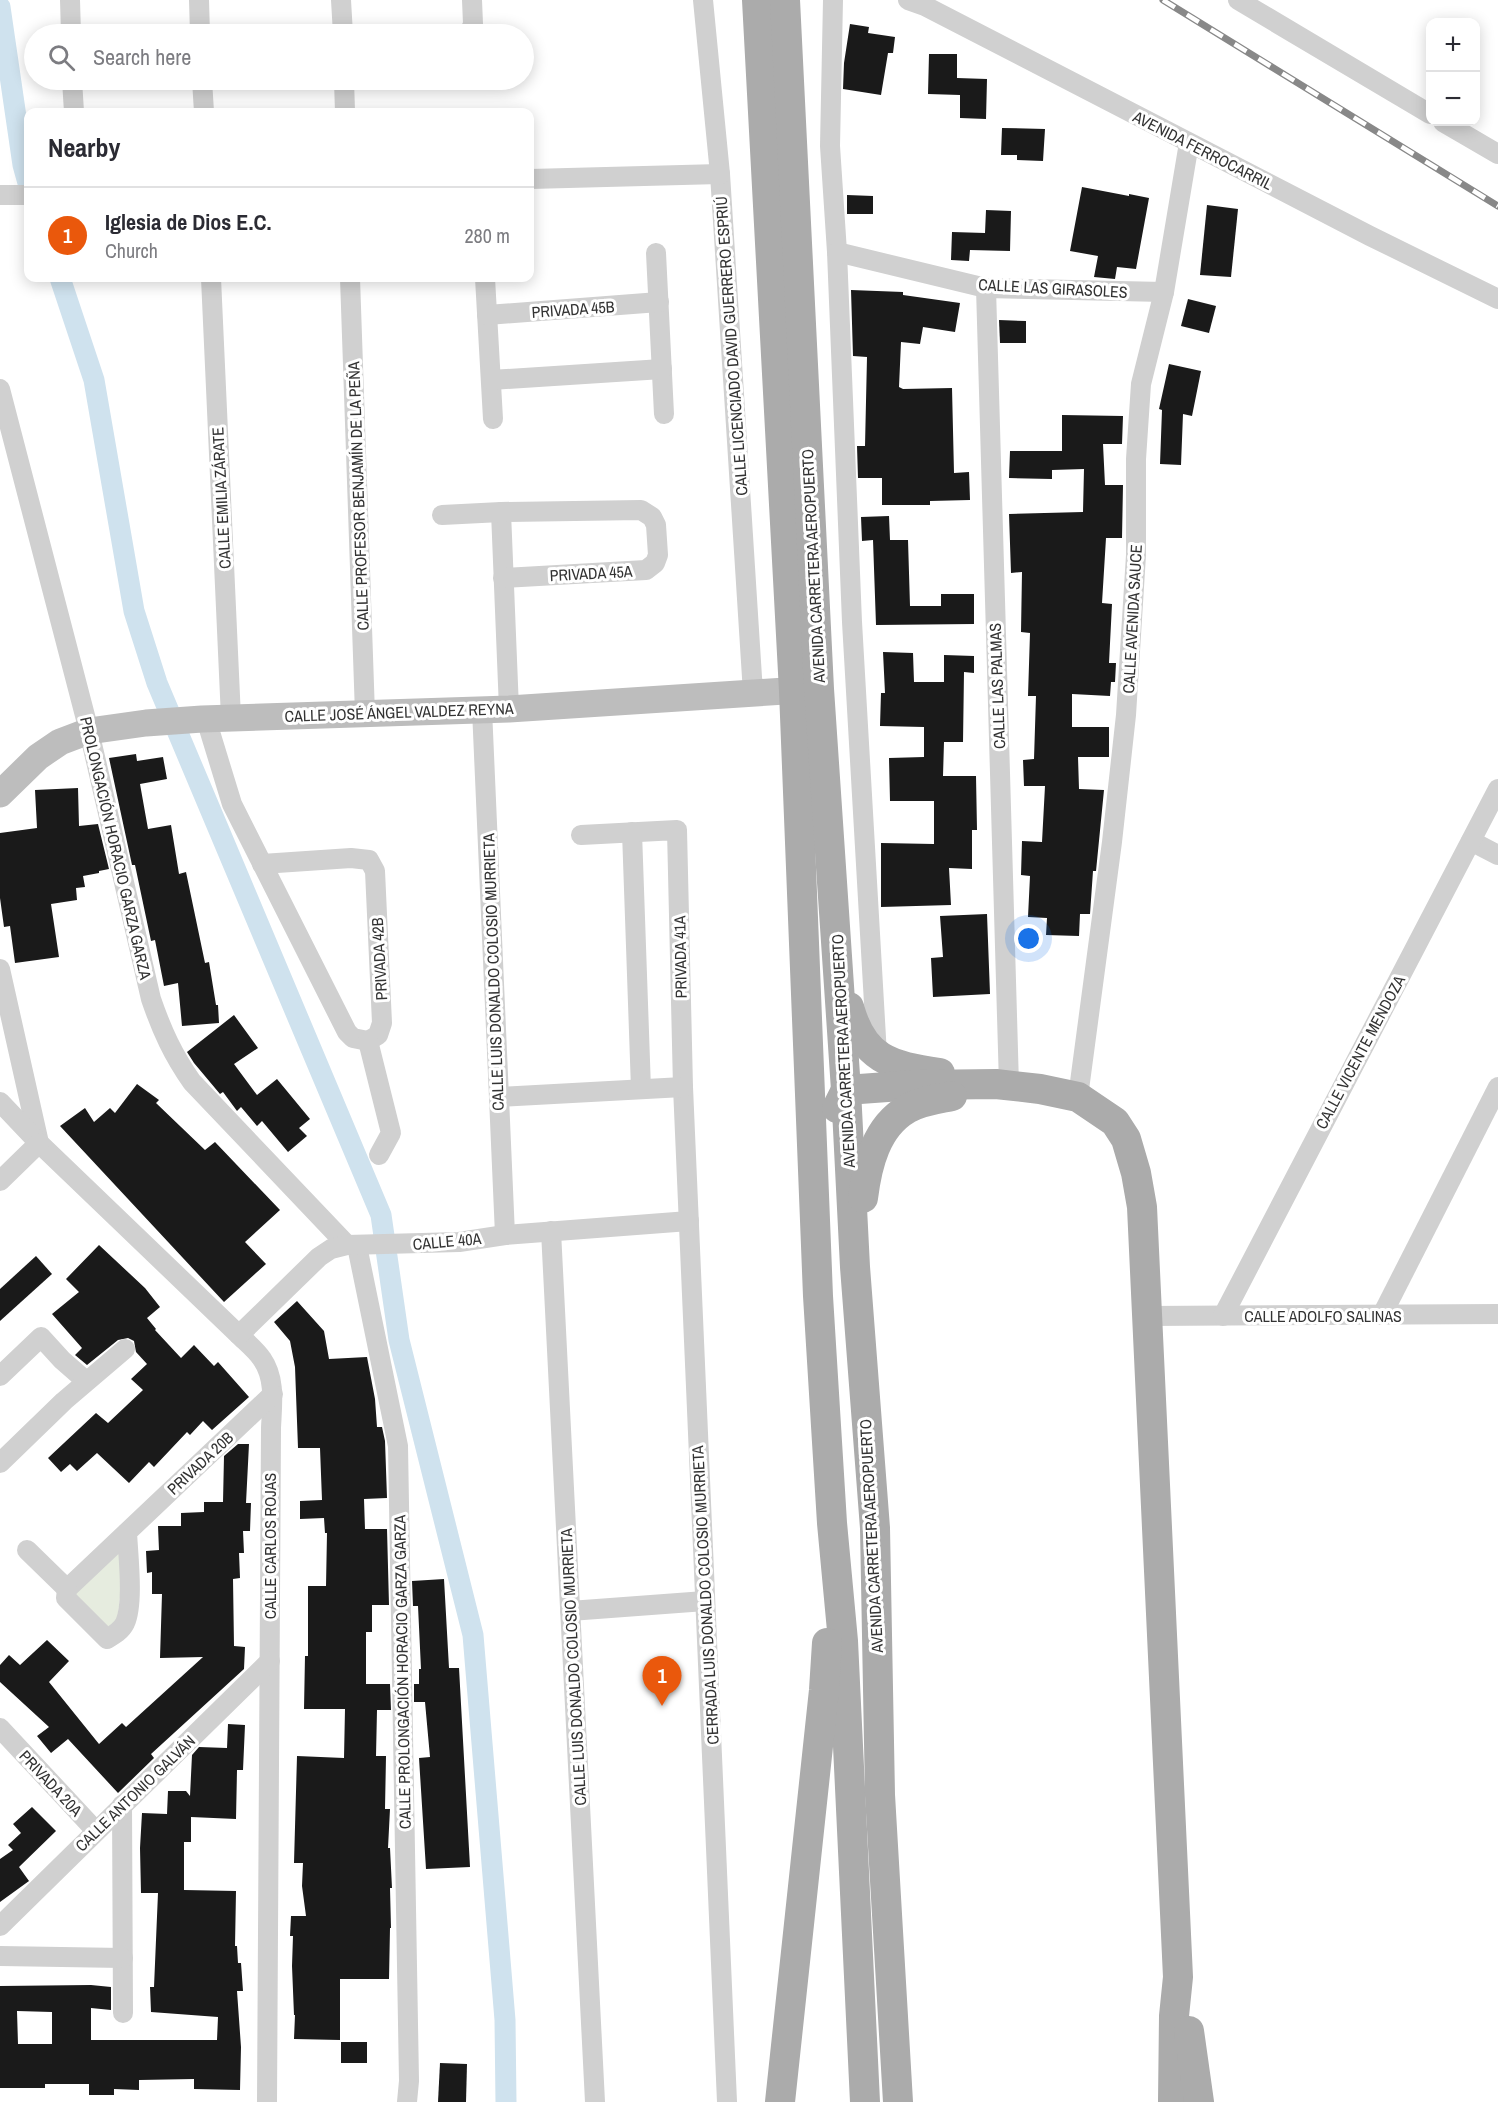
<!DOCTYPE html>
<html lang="en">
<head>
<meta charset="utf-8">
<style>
  :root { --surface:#fff; --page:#f7f7f7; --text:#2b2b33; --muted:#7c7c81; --line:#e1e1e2; --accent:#ea580c }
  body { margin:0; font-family:"Archivo Narrow",sans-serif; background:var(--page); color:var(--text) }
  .controls { position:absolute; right:18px; top:18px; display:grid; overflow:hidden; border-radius:12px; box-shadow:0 3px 15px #0003 }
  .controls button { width:54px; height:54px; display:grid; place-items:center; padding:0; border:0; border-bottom:2px solid var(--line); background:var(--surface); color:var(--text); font:30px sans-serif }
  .you { position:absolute; left:1029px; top:939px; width:21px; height:21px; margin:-15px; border:4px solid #fff; border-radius:50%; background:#1a73e8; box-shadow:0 0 0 9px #1a73e833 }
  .badge { display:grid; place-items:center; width:39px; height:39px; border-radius:50%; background:var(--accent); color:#fff; font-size:20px; font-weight:700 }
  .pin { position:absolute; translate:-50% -50px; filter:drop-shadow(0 2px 3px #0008) }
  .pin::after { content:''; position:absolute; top:32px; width:21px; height:18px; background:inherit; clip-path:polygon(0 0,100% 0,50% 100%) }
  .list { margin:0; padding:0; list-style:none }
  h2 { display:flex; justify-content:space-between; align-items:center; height:78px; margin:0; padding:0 24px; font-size:26px }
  h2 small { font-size:20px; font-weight:400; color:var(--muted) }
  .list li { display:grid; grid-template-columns:39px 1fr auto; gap:18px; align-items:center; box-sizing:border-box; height:96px; padding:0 24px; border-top:2px solid var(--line) }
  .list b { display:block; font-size:22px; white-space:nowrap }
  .list p { margin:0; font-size:20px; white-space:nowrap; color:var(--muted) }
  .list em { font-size:20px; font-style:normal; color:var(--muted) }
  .icon { flex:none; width:33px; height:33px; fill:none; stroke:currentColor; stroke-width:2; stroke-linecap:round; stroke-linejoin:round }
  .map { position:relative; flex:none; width:1498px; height:2102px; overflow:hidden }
  .search { position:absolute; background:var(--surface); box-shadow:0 3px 15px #0003; left:24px; top:24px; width:510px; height:66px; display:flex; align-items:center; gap:15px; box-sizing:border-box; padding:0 21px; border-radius:33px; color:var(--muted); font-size:22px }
  .panel { position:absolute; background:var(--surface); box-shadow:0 3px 15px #0003; left:24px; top:108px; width:510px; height:174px; border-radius:12px }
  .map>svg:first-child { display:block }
</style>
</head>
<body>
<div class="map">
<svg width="1498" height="2102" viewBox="0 0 1498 2102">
  <rect width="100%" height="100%" fill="#fff"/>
  <path fill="#e6ecdf" d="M127,1532L116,1634L67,1589Z"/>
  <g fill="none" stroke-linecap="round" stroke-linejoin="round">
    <g stroke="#cfe2ee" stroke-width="21">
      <path d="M0,7L23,165L28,183"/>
      <path d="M60,278L94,380L134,611L157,683L381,1215L399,1340L473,1635L505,2020L506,2102"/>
    </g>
  </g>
  <g fill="#1a1a1a" fill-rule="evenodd">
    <path d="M850,24L869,27L868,33L895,37L893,53H888L881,95L843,89L844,63Z"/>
    <path d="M929,54H957V78L987,79L986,119L960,118V95L928,94Z"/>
    <path d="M1002,128L1045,129L1043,161L1017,160V155H1001Z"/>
    <path d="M1082,187L1129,196V194L1149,198L1136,269L1117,267L1115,279L1094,277L1098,256L1070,251Z"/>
    <path d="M847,195L873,196V214H847Z"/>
    <path d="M1207,205L1238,209L1231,277L1200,275Z"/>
    <path d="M986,210L1011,211L1010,251L970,250L969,261L951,260L952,232L985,233Z"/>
    <path d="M851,290L903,292V295L960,303L955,332L923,327L920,344L901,342L899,387L903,389L952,388L954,473L969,472L970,500L930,501V505H882V478H858L857,446H865L867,357L853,356Z"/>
    <path d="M1188,299L1216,306L1209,333L1181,326Z"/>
    <path d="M999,320L1026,321V343H1000Z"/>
    <path d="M1169,364L1201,371L1192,416L1183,414L1181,465L1160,464L1162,410L1159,409Z"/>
    <path d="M1062,415L1123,416L1122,444H1103L1105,485H1123L1122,538H1106L1102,603L1112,604L1109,663H1116L1115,682H1111L1110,696L1072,694V727H1109V757H1078L1079,789L1104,790L1096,871H1093L1090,914H1080L1079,936L1046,935L1047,918L1028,917L1030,876L1021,875L1022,841L1042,842L1045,786H1024L1023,760L1034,759L1036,696H1028L1030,633L1021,632L1022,572L1011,573L1009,514L1083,512L1084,469L1052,470V479L1009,478L1010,451H1062Z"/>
    <path d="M889,516L890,540H908L910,606H941V594H974V624L876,625L873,540L862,541L861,517Z"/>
    <path d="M883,652L913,653L914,682H944V655L974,656V673L964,672L963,742H944L943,776H976L977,830H972V869L949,868L951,905L881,907V843L934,844V801H890L889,758L924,757V727L880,726L881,693H885Z"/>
    <path d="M136,754L137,761L163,757L167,779L140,784L148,829L171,825L179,874L186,872L205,963L209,962L216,1005H218L219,1023L182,1026L178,983L164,986L155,940L151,941L135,865H132L109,758Z"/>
    <path d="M78,788L79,826L98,824L109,869L99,871V873L83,876L85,887L76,888L77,900L51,904L59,957L15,963L10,926L4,927L0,898V833L37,828L35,790Z"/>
    <path d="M987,914L990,994L933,997L931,958L943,957L940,916Z"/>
    <path d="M234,1015L258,1048L234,1064L257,1095L277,1079L310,1119L299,1128L307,1136L288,1152L262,1121L257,1126L241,1107L237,1111L223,1092L220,1094L194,1063L187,1052Z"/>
    <path d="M137,1084L159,1100L156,1103L205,1150L215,1142L280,1210L245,1242L266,1264L224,1302L60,1126L85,1108L94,1122L110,1108L115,1113Z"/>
    <path d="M99,1245L145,1288L160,1307L147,1318L156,1329L155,1330L181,1358L194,1345L214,1366L218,1362L249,1397L212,1430L203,1421L190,1435L187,1432L154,1467L149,1462L129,1483L97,1453L77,1471L70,1464L61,1472L48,1458L96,1413L108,1423L143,1390L131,1379L147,1364L136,1352L134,1341L128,1338L118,1340L87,1365L75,1355L82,1348L52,1314L79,1292L66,1279Z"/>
    <path d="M36,1256L52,1274L0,1321V1289Z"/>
    <path d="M297,1301L324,1331L329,1359L367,1357L375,1399L377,1427H382L385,1441L387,1498L364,1499L365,1529H387L389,1605H372V1632H366V1684H390L391,1710H377L376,1756H386L385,1809H390L388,1848H390L392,1888H390L391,1928H390L389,1979H340V2040L294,2039L295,2015H294L292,1966L293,1936H290L291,1916H306L302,1886L303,1863H294L297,1756L344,1758L345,1709H304L305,1656H308V1586H326L327,1533H325L324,1518L300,1519V1501L322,1500L320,1448H298L295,1367L290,1341L274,1322Z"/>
    <path d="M238,1444H249L246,1503H251L250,1531H243L244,1553H239L240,1578L233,1579L234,1646L245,1647L244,1669L151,1754L154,1758L118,1793L68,1739L51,1753L37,1736L49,1727L0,1682V1665L9,1655L20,1665L47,1640L69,1661L49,1682L99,1744L122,1723L126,1727L203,1657L160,1658L162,1594H152V1572L147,1573L146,1551L159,1550L158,1526H181V1513L204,1512V1502H223L224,1456Z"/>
    <path d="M444,1579L449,1668H459L470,1867L426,1869L419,1758L430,1757L425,1702H414V1684H419V1669H421L418,1606H413L412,1581Z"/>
    <path d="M228,1724L245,1725L243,1770H237L236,1819L191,1817V1842H184V1890L236,1891L235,1946H237L238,1963H241L243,1991H237L241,2047L240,2090L194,2089V2079L139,2080V2090L114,2089V2095H89V2084H45V2088H0V1986L91,1985L111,1987V2010L91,2008V2040H217L218,2017L151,2012L150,1987H154L158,1893H141L140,1848L142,1813L167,1814L168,1791H186L190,1796L192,1755L199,1747L227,1748ZM17,2011L52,2012V2044H18Z"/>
    <path d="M32,1807L56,1831L19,1867L29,1881L0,1902V1859L13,1850L8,1845L21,1833L13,1824Z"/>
    <rect x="341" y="2042" width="26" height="21"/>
    <path d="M440,2063L467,2064L466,2102H438Z"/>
  </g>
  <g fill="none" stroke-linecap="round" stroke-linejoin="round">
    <g stroke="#d0d0d0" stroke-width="20">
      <path d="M70,0L71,34"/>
      <path d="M199,0L200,34"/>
      <path d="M341,0L343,34"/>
      <path d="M703,0L720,174L753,693"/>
      <path d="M833,0L830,146L837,252L852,622L877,1055"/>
      <path d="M908,0L925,6L1370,236L1498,299"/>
      <path d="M1238,0L1430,114"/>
      <path d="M469,34L473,24L472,0"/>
      <path d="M72,80L74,112"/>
      <path d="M202,80L204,112"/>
      <path d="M344,80L345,112"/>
      <path d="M1443,122L1498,154"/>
      <path d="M530,179L720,174"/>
      <path d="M0,195H28"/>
      <path d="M837,252L986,288L1164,292"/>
      <path d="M656,253L664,414"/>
      <path d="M211,278L231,718"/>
      <path d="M350,278L365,714"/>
      <path d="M485,278L493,419"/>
      <path d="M986,288L1009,1085"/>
      <path d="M487,315L659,302"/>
      <path d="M491,380L662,369"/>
      <path d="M0,389L89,731L151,999C162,1031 173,1055 192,1082L347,1245"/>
      <path d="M501,512L509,709"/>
      <path d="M442,515L501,512L641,510L652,517L656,525L658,555L655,563L646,570L503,578"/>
      <path d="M482,709L505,1235"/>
      <path d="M206,719L232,804L347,1032L353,1038L368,1041"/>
      <path d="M632,832L641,1089"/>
      <path d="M581,835L677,830L683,1087L727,2102"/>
      <path d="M1471,841L1498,855"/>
      <path d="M262,864L351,858L369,860L375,871L382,1023L378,1035L368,1041"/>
      <path d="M0,969L39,1143"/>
      <path d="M368,1041L391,1133L379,1155"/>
      <path d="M499,1097L683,1087"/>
      <path d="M1078,1097L1112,842L1126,715L1136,555V459L1141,384L1164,292L1189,143"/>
      <path d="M0,1102L39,1143L239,1335C246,1342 256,1350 262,1359C276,1379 272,1405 271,1428L267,2102"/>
      <path d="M0,1181L39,1143"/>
      <path d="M551,1231L595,2102"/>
      <path d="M357,1246L398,1446L409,2081L407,2102"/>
      <path d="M1382,1315L1498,1087"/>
      <path d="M1147,1316L1498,1314"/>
      <path d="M1223,1316L1498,789"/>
      <path d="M239,1335L319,1257L331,1249L347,1245L459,1242L505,1235L689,1221"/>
      <path d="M0,1376L41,1337L62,1360L86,1381"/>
      <path d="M0,1463L64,1401L125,1349"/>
      <path d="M127,1532C128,1555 134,1603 125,1623C121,1631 114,1635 107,1639L66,1598L67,1589L273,1394"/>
      <path d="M27,1550L67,1589"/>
      <path d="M570,1611L705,1601"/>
      <path d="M0,1728L96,1831"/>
      <path d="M122,1805L123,2013"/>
      <path d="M0,1926L270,1661"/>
      <path d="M0,1956L123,1958"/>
    </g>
    <path stroke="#bdbdbd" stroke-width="27" d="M0,794L38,757L60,742L89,731L146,723L202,719L509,709L816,689"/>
    <g stroke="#ababab" stroke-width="30">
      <path d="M757,0L794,691L818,1296L832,1523L843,1641L865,2102"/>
      <path d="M785,0L819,689L846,1090L855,1267L875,1528L880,1795L898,2102"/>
      <path d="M849,1007C863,1059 890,1066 940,1073"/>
      <path d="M837,1108L846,1090L915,1085L996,1084L1040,1089L1078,1097L1115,1122L1126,1139L1136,1173L1142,1207L1178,1977L1174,2016L1173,2102"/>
      <path d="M863,1198C867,1165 876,1127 907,1109C920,1101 937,1099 952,1096"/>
      <path d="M1189,2031L1199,2102"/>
      <path d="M780,2102L824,1690L827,1643"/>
    </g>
    <defs>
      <path id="rail" d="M1163,0L1498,206"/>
    </defs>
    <use href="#rail" stroke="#888" stroke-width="7"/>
    <use href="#rail" stroke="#fff" stroke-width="4.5" stroke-dasharray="14" stroke-linecap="butt"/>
  </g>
  <g text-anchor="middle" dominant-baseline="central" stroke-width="6" stroke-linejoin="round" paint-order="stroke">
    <g font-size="16" fill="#333" stroke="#fff">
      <text transform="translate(1203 150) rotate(27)">AVENIDA FERROCARRIL</text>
      <text transform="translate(1053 288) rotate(3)">CALLE LAS GIRASOLES</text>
      <text transform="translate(573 309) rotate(-4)">PRIVADA 45B</text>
      <text transform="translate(731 346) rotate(-94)">CALLE LICENCIADO DAVID GUERRERO ESPRIÚ</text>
      <text transform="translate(358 496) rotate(-92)">CALLE PROFESOR BENJAMÍN DE LA PEÑA</text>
      <text transform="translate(221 498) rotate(-93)">CALLE EMILIA ZÁRATE</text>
      <text transform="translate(813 566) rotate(-93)">AVENIDA CARRETERA AEROPUERTO</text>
      <text transform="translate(591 573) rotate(-3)">PRIVADA 45A</text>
      <text transform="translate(1132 619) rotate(-87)">CALLE AVENIDA SAUCE</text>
      <text transform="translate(997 686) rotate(-92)">CALLE LAS PALMAS</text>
      <text transform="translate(399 712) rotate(-2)">CALLE JOSÉ ÁNGEL VALDEZ REYNA</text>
      <text transform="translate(116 848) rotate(77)">PROLONGACIÓN HORACIO GARZA GARZA</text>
      <text transform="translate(680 957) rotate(-91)">PRIVADA 41A</text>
      <text transform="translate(379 959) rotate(-93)">PRIVADA 42B</text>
      <text transform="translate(493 972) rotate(-92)">CALLE LUIS DONALDO COLOSIO MURRIETA</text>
      <text transform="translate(843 1051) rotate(-93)">AVENIDA CARRETERA AEROPUERTO</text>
      <text transform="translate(1360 1052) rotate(-62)">CALLE VICENTE MENDOZA</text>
      <text transform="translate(447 1241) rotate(-5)">CALLE 40A</text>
      <text x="1323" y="1316">CALLE ADOLFO SALINAS</text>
      <text transform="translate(200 1463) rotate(-43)">PRIVADA 20B</text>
      <text transform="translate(871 1536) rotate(-93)">AVENIDA CARRETERA AEROPUERTO</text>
      <text transform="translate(270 1546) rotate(-90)">CALLE CARLOS ROJAS</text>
      <text transform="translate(705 1595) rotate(-93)">CERRADA LUIS DONALDO COLOSIO MURRIETA</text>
      <text transform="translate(573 1667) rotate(-93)">CALLE LUIS DONALDO COLOSIO MURRIETA</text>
      <text transform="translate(402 1672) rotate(-91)">CALLE PROLONGACIÓN HORACIO GARZA GARZA</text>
      <text transform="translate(51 1783) rotate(47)">PRIVADA 20A</text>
      <text transform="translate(135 1793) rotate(-44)">CALLE ANTONIO GALVÁN</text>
    </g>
  </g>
</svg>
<div class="controls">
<button>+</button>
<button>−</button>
</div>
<div class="you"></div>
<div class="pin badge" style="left:662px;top:1706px">1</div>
<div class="search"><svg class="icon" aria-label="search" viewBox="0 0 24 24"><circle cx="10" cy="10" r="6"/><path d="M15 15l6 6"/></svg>Search here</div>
<section class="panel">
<h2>Nearby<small></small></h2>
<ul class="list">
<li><span class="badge">1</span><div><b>Iglesia de Dios E.C.</b><p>Church</p></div><em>280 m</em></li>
</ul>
</section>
</div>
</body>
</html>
